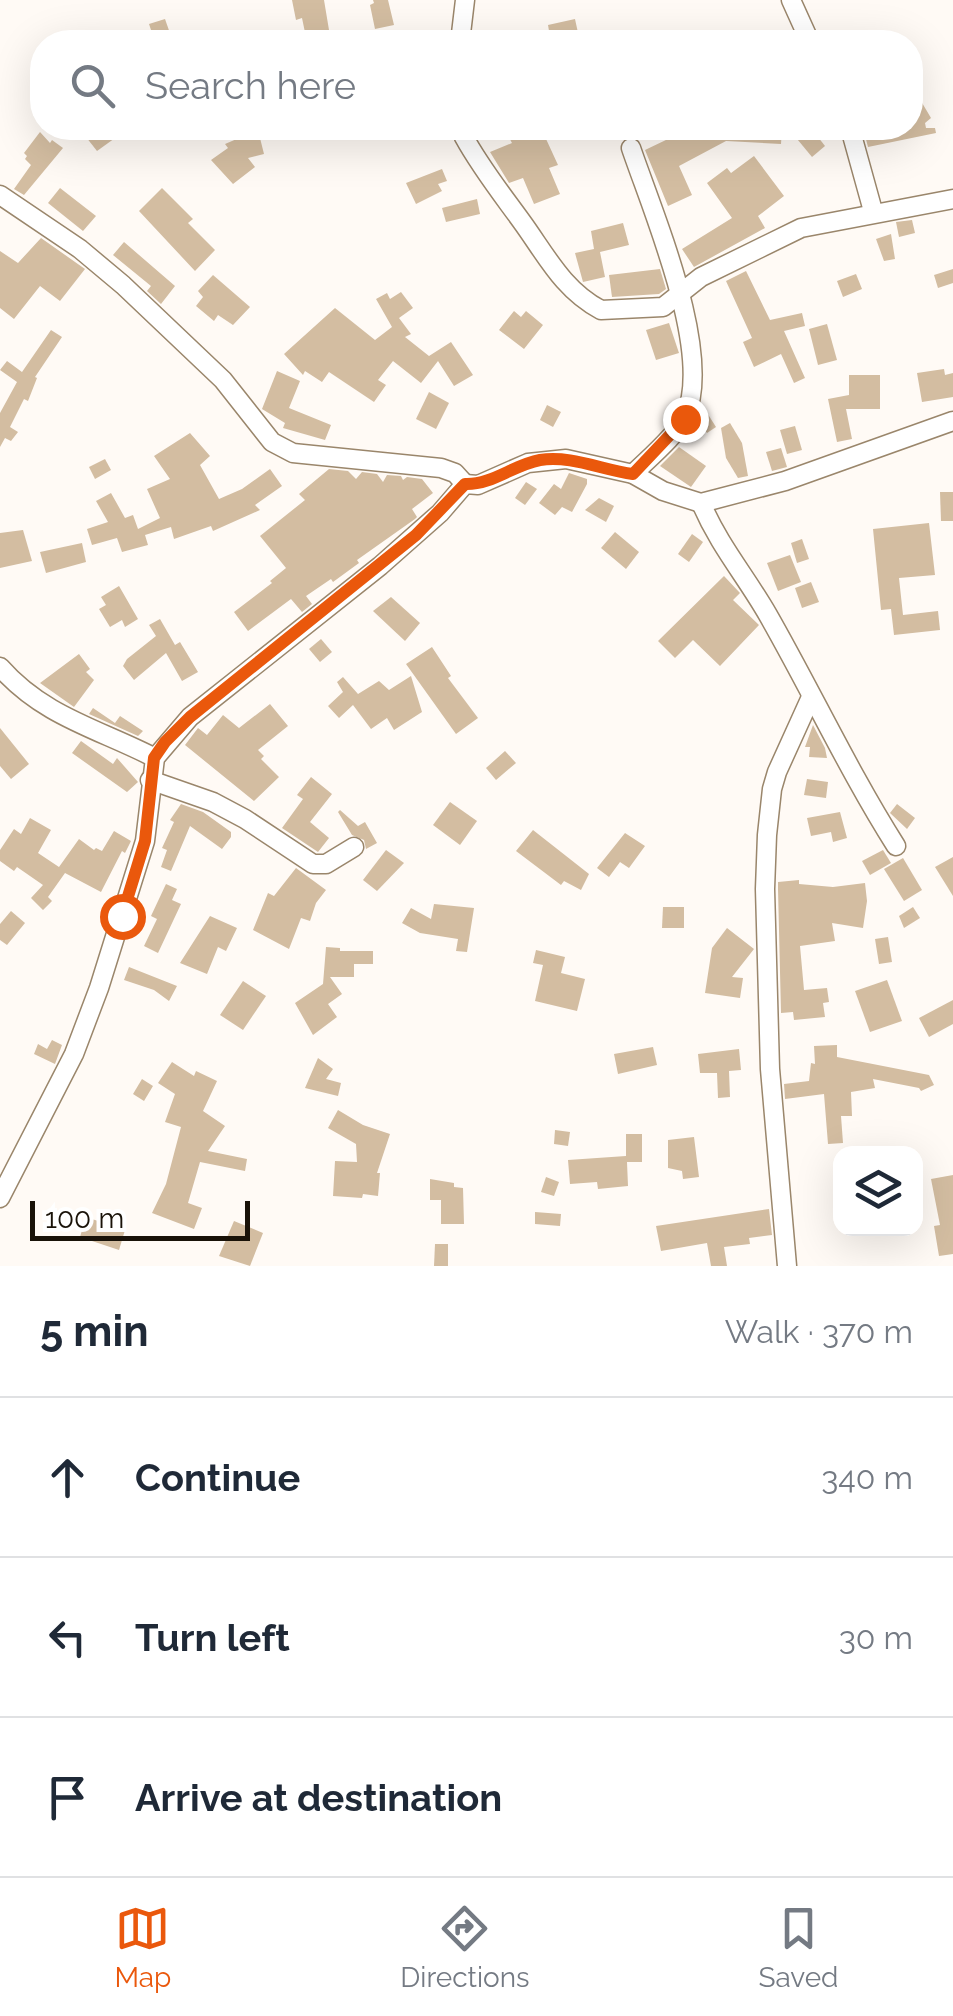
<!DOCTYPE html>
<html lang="en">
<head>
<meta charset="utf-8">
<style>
  :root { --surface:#fff; --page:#f2f2f3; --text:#1f2937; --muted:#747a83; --line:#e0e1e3; --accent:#ea580c }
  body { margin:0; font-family:Raleway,sans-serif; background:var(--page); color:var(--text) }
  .controls { position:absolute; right:30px; bottom:30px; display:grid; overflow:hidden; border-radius:20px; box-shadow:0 10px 40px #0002 }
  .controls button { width:90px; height:90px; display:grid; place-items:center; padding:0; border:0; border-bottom:2px solid var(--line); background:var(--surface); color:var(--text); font:50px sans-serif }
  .scale { position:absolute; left:30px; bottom:25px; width:220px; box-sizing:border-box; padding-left:10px; border:5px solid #191208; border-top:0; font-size:28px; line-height:35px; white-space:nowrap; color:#191208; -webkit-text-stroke:8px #fff; paint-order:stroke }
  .stop { position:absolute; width:30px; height:30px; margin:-22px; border:8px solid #ea580c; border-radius:50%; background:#fff }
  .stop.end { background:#ea580c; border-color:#fff; box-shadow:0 2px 10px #0008 }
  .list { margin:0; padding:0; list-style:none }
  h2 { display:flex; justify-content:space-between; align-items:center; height:130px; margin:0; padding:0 40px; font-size:42px }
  h2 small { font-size:32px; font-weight:400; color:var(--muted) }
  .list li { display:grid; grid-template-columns:65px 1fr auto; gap:30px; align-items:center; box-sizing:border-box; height:160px; padding:0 40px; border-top:2px solid var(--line) }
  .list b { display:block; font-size:38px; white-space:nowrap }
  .list em { font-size:32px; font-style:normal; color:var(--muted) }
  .icon { flex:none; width:55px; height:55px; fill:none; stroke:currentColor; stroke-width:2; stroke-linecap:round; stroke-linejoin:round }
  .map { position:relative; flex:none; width:953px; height:1266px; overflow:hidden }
  .search { position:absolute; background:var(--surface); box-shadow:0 10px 40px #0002; left:30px; right:30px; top:30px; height:110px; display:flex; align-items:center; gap:25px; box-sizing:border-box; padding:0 35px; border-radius:40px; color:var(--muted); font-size:38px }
  .sheet { height:610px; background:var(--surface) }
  nav { display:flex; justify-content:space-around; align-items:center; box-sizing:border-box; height:140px; border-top:2px solid var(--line); background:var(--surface); font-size:28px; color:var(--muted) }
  nav a { display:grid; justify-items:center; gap:5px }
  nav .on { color:var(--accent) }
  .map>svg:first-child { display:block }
</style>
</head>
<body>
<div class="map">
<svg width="953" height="1266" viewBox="0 0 953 1266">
  <rect width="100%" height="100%" fill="#fffaf5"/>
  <g fill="#d3bda1">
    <path d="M292,0H324L331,42H307L302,18L296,20Z"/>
    <path d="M373,0H388L394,25L375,29L370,5L374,3Z"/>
    <path d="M165,19L173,42H155L149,24Z"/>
    <path d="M575,19L580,42H551L548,25Z"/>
    <path d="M918,96L931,118L925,123L926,128H935L936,133L868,147L863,128H910V101Z"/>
    <path d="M98,128H129L97,151L86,137Z"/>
    <path d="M504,128H541L558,165L549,168L560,194L534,204L523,178L509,183L490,152L512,143Z"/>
    <path d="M691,128H782L781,144L726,141L679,166L692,195L668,206L645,150Z"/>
    <path d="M788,128H811L825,146L812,157Z"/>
    <path d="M258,130L264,154L248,158L255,167L233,184L211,160L228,148L225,144Z"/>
    <path d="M40,132L50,143L52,140L63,148L24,195L14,189L31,165L25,159L27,156L24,153Z"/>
    <path d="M754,156L784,196L758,216L765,228L694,267L682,249L732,218L707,183L727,168L731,173Z"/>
    <path d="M442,169L447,181L438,184L442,191L416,204L406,183Z"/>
    <path d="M60,188L96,216L83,231L48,203Z"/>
    <path d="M162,188L193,219L188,223L215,250L195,271L139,211Z"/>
    <path d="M477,199L480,214L446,222L442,208Z"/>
    <path d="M912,220L915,233L899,237L896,222Z"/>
    <path d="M623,223L629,245L600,252L605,277L583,282L575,253L594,249L591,231Z"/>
    <path d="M891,234L895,259L884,261L876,239Z"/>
    <path d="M41,238L85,269L60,301L40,286L14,319L0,308V251L18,263Z"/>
    <path d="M124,242L175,286L161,304L147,291L151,286L113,255Z"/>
    <path d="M660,269L666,289L659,294L612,297L609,275Z"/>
    <path d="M953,269V283L938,288L934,275Z"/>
    <path d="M746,271L770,320L802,313L805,326L784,331L805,378L794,383L781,354L754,367L743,342L752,338L726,281Z"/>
    <path d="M856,274L862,289L843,297L837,281Z"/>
    <path d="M213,275L250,307L233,325L218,315L214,321L196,306L203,297L198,291Z"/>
    <path d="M401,292L413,308L399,318L411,334L405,337L429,356L451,342L473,375L454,386L438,361L421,383L393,361L378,380L386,385L374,402L329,372L322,382L305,371L303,375L284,354L335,308L375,340L392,327L376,299L387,293L390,299Z"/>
    <path d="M514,311L521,317L526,311L543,325L524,349L499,330Z"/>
    <path d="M669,323L679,353L656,360L646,330Z"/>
    <path d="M827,324L837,360L818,365L809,329Z"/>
    <path d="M51,330L62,337L35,377L37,378L28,401L24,399L10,427L18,432L11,441L5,438L0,447V413L17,382L0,370L7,361L22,372Z"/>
    <path d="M944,369L945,375L953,373V397L922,402L917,373Z"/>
    <path d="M277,371L300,381L289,408L331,425L325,440L283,428L285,423L262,409Z"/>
    <path d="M849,375H880V409H846L852,439L837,442L828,399L849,395Z"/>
    <path d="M429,392L449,403L436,429L416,419Z"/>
    <path d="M547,405L561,412L553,427L540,420Z"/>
    <path d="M704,408L716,427L707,433L697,419Z"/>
    <path d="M730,423L742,443L748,476L738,478L726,458L721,428Z"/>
    <path d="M795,426L802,450L787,454L780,430Z"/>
    <path d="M190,433L210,456L200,465L219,499L242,489L270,469L282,486L255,505L260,510L213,531L211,526L174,539L171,527L145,535L148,545L122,552L117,538L92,545L87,529L108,522L96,501L111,493L125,518L133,515L138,529L160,518L147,489L170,479L154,456Z"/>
    <path d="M679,447L706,466L691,487L660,466Z"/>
    <path d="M781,448L787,467L772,471L766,452Z"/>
    <path d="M105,459L111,470L95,479L89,467Z"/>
    <path d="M329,469L348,471L356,479L362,472L377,474L383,482L387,475L401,476L403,480L407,477L422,479L433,493L412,509L417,517L415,519L357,560L359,563L333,582L331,579L306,596L312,604L302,612L291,599L248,631L234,612L272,583L270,581L286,568L260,536L305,500L299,494Z"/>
    <path d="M569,473L587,479V484L572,512L562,507L555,515L539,503L554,484L561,489Z"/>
    <path d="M526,482L537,489L525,505L515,498Z"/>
    <path d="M940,492H953V521H941Z"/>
    <path d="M599,498L614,506L606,522L585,510Z"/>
    <path d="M929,523L935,575L899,578L903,615L938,611L940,630L894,635L891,609L881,610L873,529Z"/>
    <path d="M23,530L32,561L0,568V533Z"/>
    <path d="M615,532L639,552L626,569L601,548Z"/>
    <path d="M692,534L703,542L689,562L678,554Z"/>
    <path d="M802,539L809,559L797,563L791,543Z"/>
    <path d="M82,543L86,562L46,573L40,552Z"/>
    <path d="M790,555L801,582L778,591L767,563Z"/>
    <path d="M724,576L740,593L733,600L759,625L720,666L693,640L675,658L658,641Z"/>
    <path d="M811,582L819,602L802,608L795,588Z"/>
    <path d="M119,586L138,619L125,627L122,620L110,627L99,609L106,605L101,597Z"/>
    <path d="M391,597L420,623L405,641L373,611Z"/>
    <path d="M160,619L175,645L180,642L198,672L182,681L166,653L134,680L123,666L127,659L156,636L149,625Z"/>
    <path d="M321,639L332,652L320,662L309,649Z"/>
    <path d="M432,647L451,676L448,678L478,718L456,734L406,664Z"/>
    <path d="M79,654L90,669L86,672L94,680L74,707L40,683Z"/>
    <path d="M411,676L422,712L394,730L387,718L371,729L353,705L339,718L328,706L343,692L337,682L343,677L358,694L379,681L389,690Z"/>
    <path d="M270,704L288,726L258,750L264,756L261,759L279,777L254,801L185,745L198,728L207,735L223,715L239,728Z"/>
    <path d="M93,708L115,723L120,716L143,731L138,736L89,714Z"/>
    <path d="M813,725L825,748L827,758L809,757L810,747H805Z"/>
    <path d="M0,728L29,764L11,779L0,766Z"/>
    <path d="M81,741L113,764L117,758L138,782L127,792L72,753Z"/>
    <path d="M505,751L516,763L496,780L486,768Z"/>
    <path d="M311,777L332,794L310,822L329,838L318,852L282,828L303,799L297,795Z"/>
    <path d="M807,779L828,782L826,798L804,795Z"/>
    <path d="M450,802L477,821L460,845L433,825Z"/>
    <path d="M181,804L203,812L231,832V837L222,849L190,826L171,871L161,867L167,850L162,848L174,822L170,820Z"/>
    <path d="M897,804L915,818L907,829L890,813Z"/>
    <path d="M340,810L358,826L365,822L377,843L366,849L364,840L352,835L338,812Z"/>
    <path d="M840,812L847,838L833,842L831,832L811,836L807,818Z"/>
    <path d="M30,818L51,830L38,853L59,867L79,839L94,850L96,848L102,851L114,831L131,841L125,853L122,851L101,892L65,873L48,897L52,901L43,910L31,898L43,885L17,867L14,871L0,861V850L14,829L21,834Z"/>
    <path d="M533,830L589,874L581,890L564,881L561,885L516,851Z"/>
    <path d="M625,833L645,846L629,868L620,862L609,877L597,868Z"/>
    <path d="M386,850L404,863L377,891L363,880Z"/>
    <path d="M883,850L891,863L870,875L862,861Z"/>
    <path d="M953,857V896L935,867Z"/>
    <path d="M903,858L922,890L904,901L884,869Z"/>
    <path d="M296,868L326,890L316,903L310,921L301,918L289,949L253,930L268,893L274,896Z"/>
    <path d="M799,880V884L833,887L865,883L867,901L863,928L832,923L835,941L800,946L804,990L827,988L829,1002L823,1003L825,1017L794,1020L793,1012L781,1013L778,889V882Z"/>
    <path d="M166,884L177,889L172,900L181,904L158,953L144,946L157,919L151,916Z"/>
    <path d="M434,904L474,908L467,952L456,951L458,939L420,933L402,923L411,908L431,919Z"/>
    <path d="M663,907H684V928H662Z"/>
    <path d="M913,907L920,918L904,928L899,916Z"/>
    <path d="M11,911L25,923L7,945L0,940V924Z"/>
    <path d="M210,916L237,928L226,951L218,947L207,974L180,963Z"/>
    <path d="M727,928L754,949L732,977L743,978L740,998L705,993L712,948Z"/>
    <path d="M888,937L892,962L879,964L875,939Z"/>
    <path d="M326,947L340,948V951H373V964H354V977H330L342,994L328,1004L337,1017L313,1035L295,1003L323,984Z"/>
    <path d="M536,950L565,957L561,973L585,979L577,1011L535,1001L543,965L533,963Z"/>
    <path d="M129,967L177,986L169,1001L154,990L124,980Z"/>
    <path d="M887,980L902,1021L870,1032L855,991Z"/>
    <path d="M243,981L266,996L243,1030L220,1015Z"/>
    <path d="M953,1000V1024L929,1037L919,1018Z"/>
    <path d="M52,1040L62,1045L55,1064L34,1054L38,1044L47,1049Z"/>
    <path d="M837,1045V1057L929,1075L934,1085L921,1091L919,1088L873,1079L875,1088L851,1092L852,1116H841L843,1143L828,1144L824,1094L785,1099L784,1084L809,1081L811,1063L815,1064L814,1046Z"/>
    <path d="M653,1047L657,1065L618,1074L614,1054Z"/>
    <path d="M739,1049L741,1070L729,1071L730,1097L718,1098L717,1073H700L698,1054Z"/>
    <path d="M318,1058L333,1069L326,1079L341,1083L338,1096L305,1088Z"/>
    <path d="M172,1062L194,1076L196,1071L217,1081L203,1111L225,1126L208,1151L247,1159L245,1171L200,1162L188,1203L202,1208L194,1229L152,1213L166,1184L181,1127L165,1122L175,1094L158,1083Z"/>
    <path d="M142,1079L153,1086L144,1101L133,1094Z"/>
    <path d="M338,1110L363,1125L390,1134L377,1173H380L378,1196L363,1194L362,1198L333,1196L335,1161L357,1162L356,1144L328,1128Z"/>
    <path d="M555,1130L570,1132L568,1146L554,1144Z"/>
    <path d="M626,1134H642V1162H627L628,1186L598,1189L597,1182L570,1184L568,1160L626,1156Z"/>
    <path d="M694,1137L699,1177L683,1179L682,1171L668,1168V1140Z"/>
    <path d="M953,1175V1254L939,1256L934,1226L940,1225L931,1179Z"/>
    <path d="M546,1177L559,1182L554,1196L541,1192Z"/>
    <path d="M430,1179L454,1183V1187L463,1188L464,1224H441V1200H430Z"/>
    <path d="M769,1209L772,1235L749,1238L750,1244L724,1247L727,1266H711L707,1243L661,1251L656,1226Z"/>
    <path d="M535,1212L561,1214L560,1226L535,1224Z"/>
    <path d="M86,1217L125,1230L119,1250L80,1237Z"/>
    <path d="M234,1221L263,1233L250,1266L219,1256Z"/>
    <path d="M435,1244H448V1266H434Z"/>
  </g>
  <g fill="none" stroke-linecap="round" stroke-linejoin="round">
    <defs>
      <g id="street">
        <path d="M791,0L810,42"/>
        <path d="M460,42L465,0"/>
        <path d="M462,128L464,137C481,168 501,193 522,222C546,255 563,290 601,310L663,307L701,277L801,228L953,199"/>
        <path d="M850,128L873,211"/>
        <path d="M631,148C653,213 714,354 685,417C678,434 647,460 633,474"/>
        <path d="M0,195L80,249L123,285L223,380L272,442L293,453L441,468L455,473L465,484"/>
        <path d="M701,503C720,547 745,575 768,615C812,692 849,772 896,846"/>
        <path d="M0,667C44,717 99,729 155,758"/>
        <path d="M150,780L213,802L245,819L313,864H326L354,847"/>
        <path d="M0,1198L74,1054L99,988L145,841L155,758L190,717L380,566L440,513L465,484L478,485L528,463L566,459L633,474L663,491L701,503L785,481L953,421"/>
        <path d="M787,1266L770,1069L765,889L767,835L772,789L777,772L811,697"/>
      </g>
    </defs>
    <use href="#street" stroke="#9a866b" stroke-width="21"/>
    <use href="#street" stroke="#fff" stroke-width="18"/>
  </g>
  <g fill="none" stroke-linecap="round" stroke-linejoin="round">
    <path stroke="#ea580c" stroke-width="12" d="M122,916L145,841L154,758L165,742L190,717L416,535L465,484C492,485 513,465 540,460C571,455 602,470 633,474L685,419"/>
  </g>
</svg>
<div class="controls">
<button><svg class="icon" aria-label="layers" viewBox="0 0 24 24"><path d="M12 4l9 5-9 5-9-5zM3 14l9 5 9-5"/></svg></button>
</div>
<div class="scale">100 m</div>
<div class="stop" style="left:122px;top:916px"></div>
<div class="stop end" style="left:685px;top:419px"></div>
<div class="search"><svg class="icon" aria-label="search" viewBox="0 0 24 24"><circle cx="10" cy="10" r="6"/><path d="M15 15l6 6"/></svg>Search here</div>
</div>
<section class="sheet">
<h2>5 min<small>Walk · 370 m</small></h2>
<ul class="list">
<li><svg class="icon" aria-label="ahead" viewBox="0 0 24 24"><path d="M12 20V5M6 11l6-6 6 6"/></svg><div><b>Continue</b></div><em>340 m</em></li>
<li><svg class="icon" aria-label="left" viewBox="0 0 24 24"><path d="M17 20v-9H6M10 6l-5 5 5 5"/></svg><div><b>Turn left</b></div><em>30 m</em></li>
<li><svg class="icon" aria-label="arrive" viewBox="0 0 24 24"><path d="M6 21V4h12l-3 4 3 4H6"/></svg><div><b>Arrive at destination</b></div></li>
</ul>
</section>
<nav>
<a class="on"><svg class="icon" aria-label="map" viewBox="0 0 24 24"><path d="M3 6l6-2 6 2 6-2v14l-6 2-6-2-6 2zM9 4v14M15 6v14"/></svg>Map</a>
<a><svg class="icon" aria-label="directions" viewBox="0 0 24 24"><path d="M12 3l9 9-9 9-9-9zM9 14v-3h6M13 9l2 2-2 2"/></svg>Directions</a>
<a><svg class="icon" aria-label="saved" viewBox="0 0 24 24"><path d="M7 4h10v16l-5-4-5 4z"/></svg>Saved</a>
</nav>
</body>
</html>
